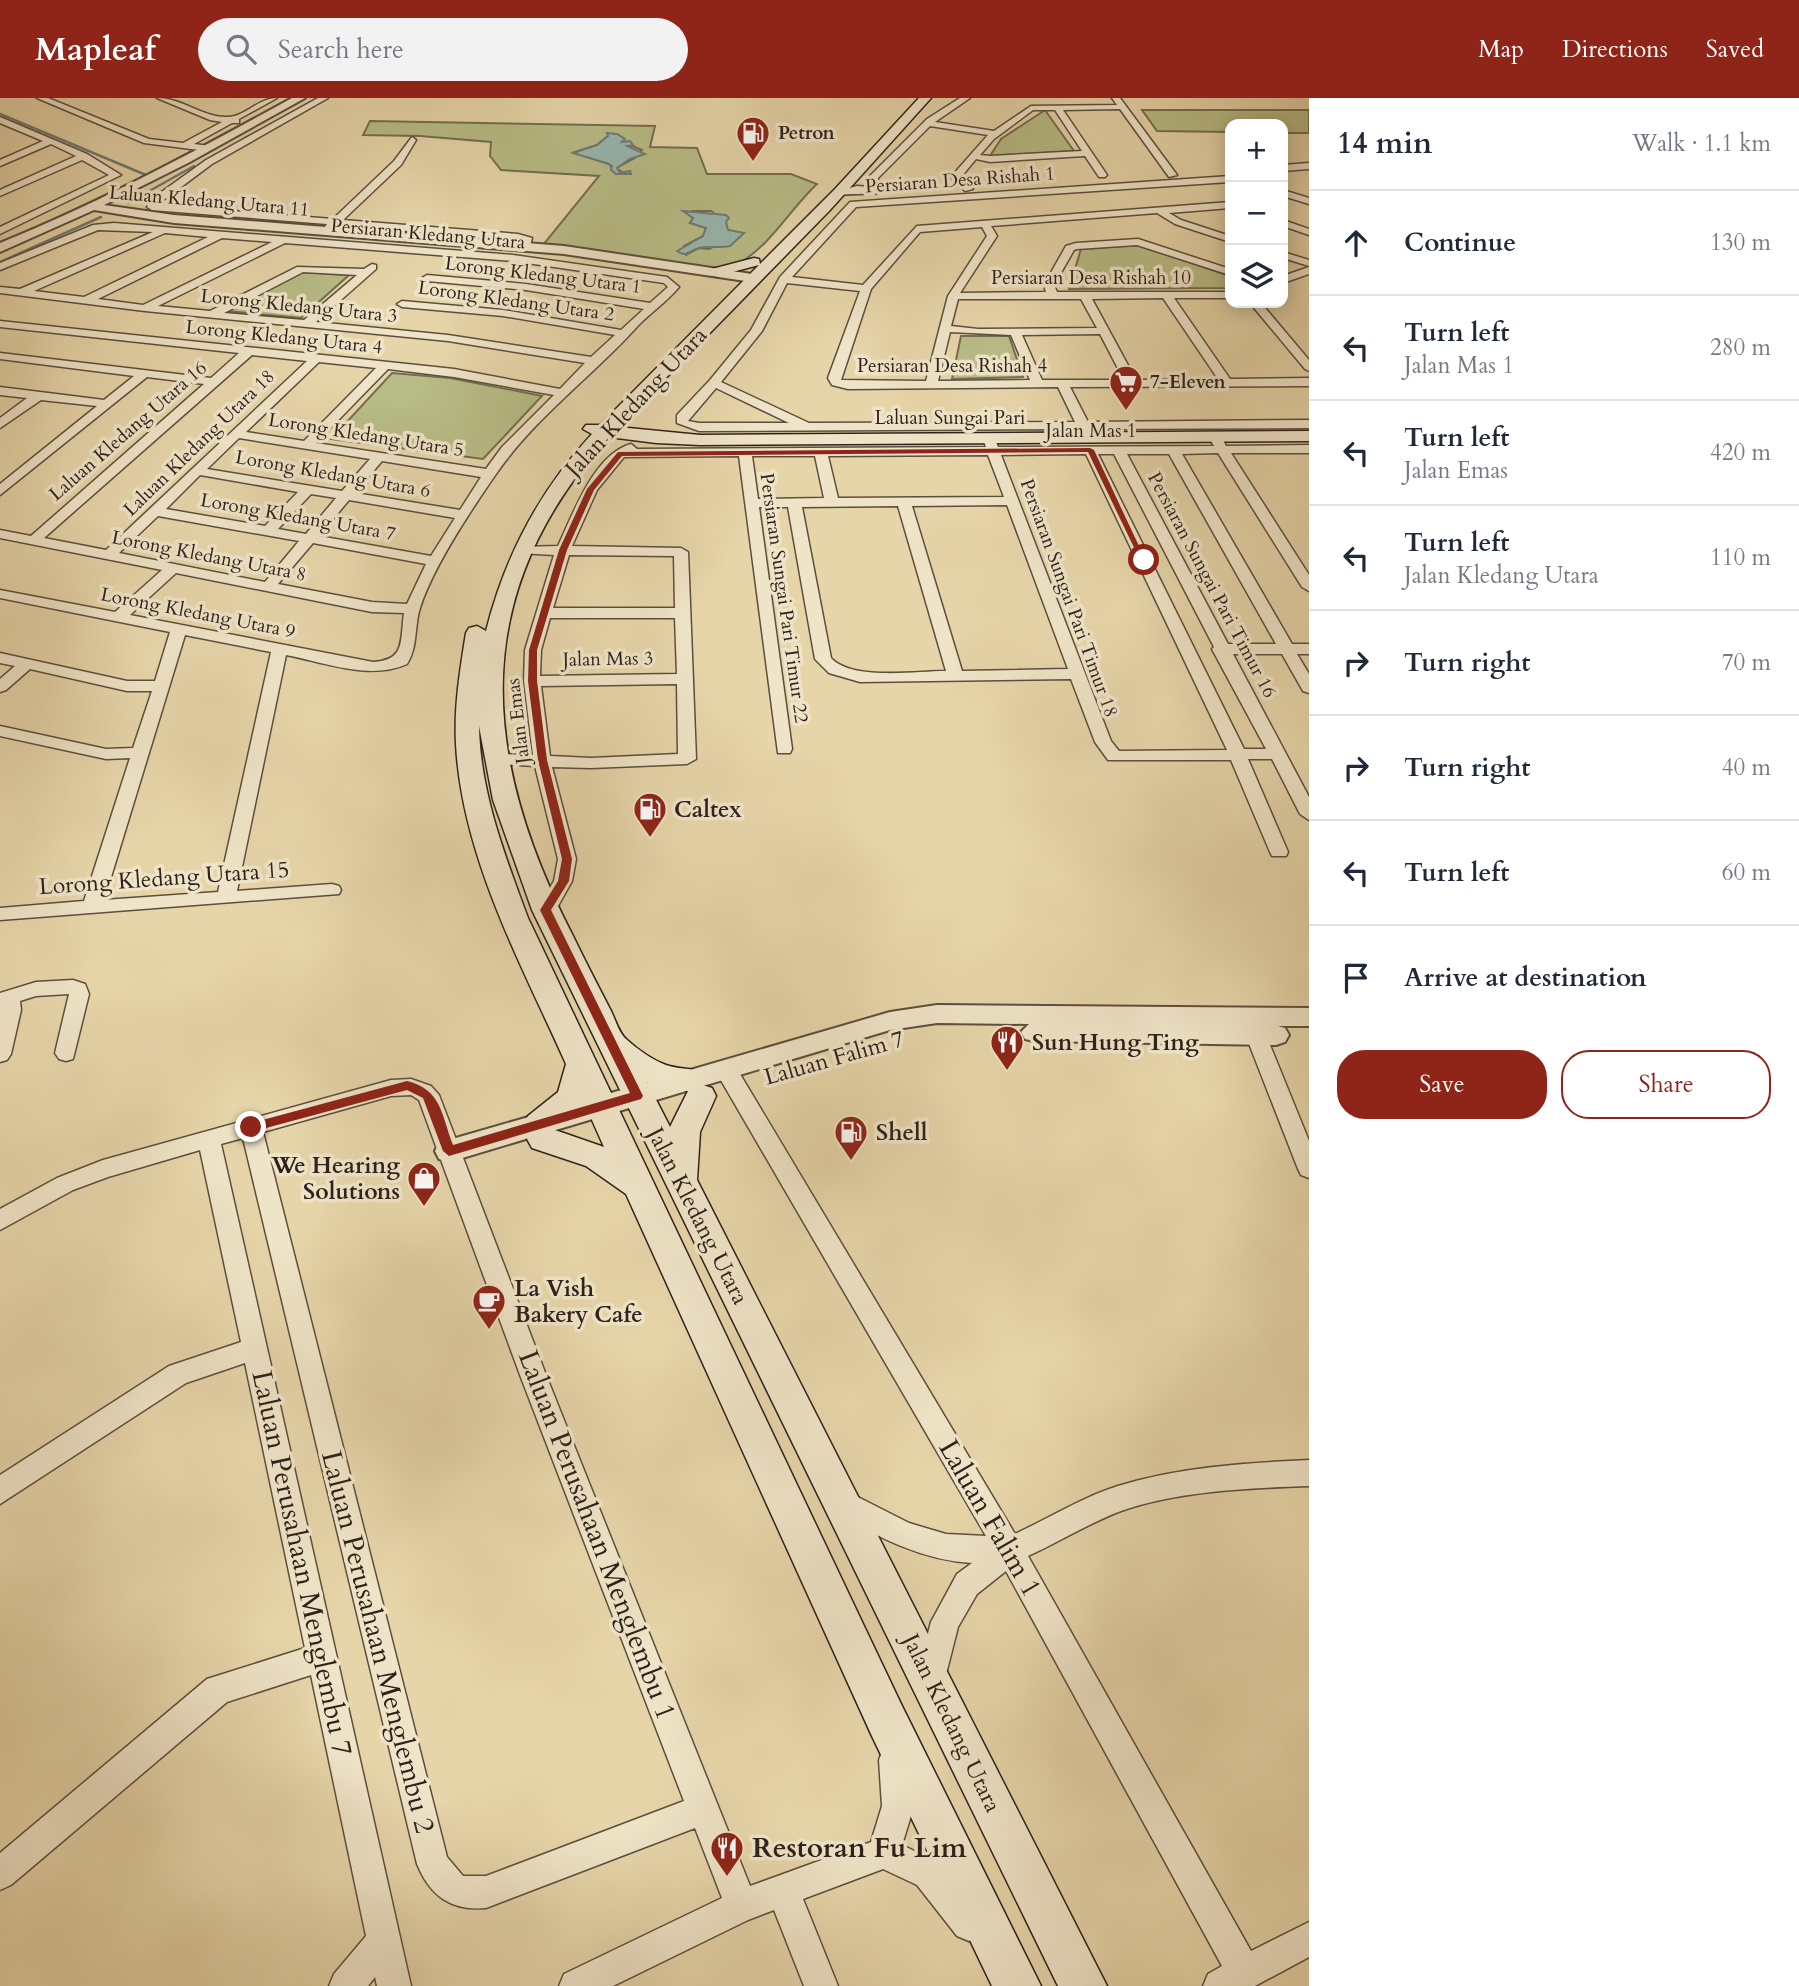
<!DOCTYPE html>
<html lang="en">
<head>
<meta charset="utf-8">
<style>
  :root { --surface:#fff; --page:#f2f2f3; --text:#1f2937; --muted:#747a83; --line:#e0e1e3; --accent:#8f2418 }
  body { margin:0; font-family:Cardo,serif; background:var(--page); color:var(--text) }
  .controls { position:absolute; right:21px; top:21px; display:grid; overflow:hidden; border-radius:14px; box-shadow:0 4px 18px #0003 }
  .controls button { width:63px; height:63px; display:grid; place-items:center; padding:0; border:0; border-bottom:2px solid var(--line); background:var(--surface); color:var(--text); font:35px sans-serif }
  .stop { position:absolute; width:21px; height:21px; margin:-16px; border:5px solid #8f2418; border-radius:50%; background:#fff }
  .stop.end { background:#8f2418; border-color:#fff; box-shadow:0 2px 7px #0008 }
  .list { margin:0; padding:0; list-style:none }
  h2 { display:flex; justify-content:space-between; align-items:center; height:91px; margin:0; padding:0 28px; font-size:30px }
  h2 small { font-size:23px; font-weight:400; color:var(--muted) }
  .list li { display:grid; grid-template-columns:46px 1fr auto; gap:21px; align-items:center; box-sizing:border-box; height:105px; padding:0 28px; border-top:2px solid var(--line) }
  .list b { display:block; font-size:26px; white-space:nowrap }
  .list p { margin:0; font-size:23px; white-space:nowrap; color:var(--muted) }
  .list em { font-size:23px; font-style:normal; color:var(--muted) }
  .actions { display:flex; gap:14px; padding:21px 28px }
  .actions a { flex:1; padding:16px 0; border:2px solid var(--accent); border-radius:28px; text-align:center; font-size:24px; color:var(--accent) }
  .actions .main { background:var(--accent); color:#fff }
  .icon { flex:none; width:38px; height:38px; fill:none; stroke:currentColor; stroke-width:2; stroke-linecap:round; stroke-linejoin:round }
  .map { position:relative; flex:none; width:1309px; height:1888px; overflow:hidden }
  header { display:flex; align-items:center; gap:42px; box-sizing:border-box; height:98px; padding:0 35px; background:var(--accent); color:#fff }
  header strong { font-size:33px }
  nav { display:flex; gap:38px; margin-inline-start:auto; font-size:24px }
  .search { width:490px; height:63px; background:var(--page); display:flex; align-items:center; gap:18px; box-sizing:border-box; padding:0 24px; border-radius:38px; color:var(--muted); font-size:26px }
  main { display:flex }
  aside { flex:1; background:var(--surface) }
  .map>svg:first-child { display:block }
</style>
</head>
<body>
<header>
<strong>Mapleaf</strong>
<div class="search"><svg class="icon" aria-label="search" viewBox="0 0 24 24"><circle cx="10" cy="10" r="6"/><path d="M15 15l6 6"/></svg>Search here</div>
<nav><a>Map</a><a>Directions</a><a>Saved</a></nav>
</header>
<main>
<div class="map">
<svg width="1309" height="1888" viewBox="0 0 1309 1888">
  <rect width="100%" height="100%" fill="#e6d5a9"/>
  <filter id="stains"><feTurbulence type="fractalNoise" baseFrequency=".00286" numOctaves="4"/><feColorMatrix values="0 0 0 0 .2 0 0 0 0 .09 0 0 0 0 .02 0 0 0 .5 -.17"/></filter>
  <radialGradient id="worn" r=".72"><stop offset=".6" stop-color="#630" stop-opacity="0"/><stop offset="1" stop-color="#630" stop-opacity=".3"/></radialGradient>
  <g fill="#b8bc86" stroke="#736e50" stroke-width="2" fill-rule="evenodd">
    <path d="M1045,12L1074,53L990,58L1001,41Z"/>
    <path d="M1142,12H1309V35H1283V26H1230V34L1157,33Z"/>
    <path d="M370,23L655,28L650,49L697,50L707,76H791L817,86C790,111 770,149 736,167C730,170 721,170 714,171L543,147L599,78L501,72L490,58L491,44L420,38L363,37ZM608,38L642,52L635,60L616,70L624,75L616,76L609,66L575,54L597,47ZM692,113H711L726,124L727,132L743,135L709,151L699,150L686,157L684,148L703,138L706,130L690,125L693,120L689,116Z"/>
    <path d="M1138,147L1230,178V190L1069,191L1081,151Z"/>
    <path d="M301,174L349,177L301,220L225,213Z"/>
    <path d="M961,238H1009L1023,279L952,281Z"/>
    <path d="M392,275L450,280L542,298L483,361L331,341Z"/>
  </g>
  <g fill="#98b7b0" stroke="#6e7b74" stroke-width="2">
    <path d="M607,35L617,36L625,41L622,44L630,43L633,47L627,48L645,56L630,61L617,70L620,75L630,73L631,76H616L611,72L612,68L609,66L573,55L597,47L608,38Z"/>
    <path d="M683,113L726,117L729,120L726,124L728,132L744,135L730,148C721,150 708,148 699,150C688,153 687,160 677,153L703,138L706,130L690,125L693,120Z"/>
  </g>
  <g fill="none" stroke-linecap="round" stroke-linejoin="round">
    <g stroke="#6e7b74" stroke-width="2.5">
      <path d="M0,16L146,77"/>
      <path d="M128,105L194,68"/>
      <path d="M0,164L101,119"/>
    </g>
    <defs>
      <g id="minor">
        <path d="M37,0H48L149,41L183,45L222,24L210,22L157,0C182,0 202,19 226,19C244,20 258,0 277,0L239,21V25H232L194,46L210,48V52L207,53L144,45Z"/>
        <path d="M318,0H328L212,66L157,107L333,121L394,63L412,39L416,42L401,67L343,122L518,136L532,140L529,151H521L522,143L517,142L338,127L330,132L325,129L327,126L152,112L147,109L149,103L206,62Z"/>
        <path d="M960,0H970L935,24L994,33L1031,8L1117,7L1112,0H1120L1177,77L1169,79L1120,11L1063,12L1107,77L1105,79H1099L1085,58L990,64L976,61L961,79L973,91L965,93L951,79L988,37L930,28L877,81L881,84L924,85L927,86V90H880L870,86L869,79L927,21ZM1033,12H1055L1082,53L990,58L980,57L994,41Z"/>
        <path d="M0,19L87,56L121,77L0,136V129L109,77L82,62L0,98V92L76,58L51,46L0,68V62L43,43L0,25Z"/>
        <path d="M1309,65V71L1283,73V67Z"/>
        <path d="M1230,78V84L856,109L792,179L863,187L917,128L1230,104V110L1169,115L1181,122L1230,138V144L1175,126L1157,115L991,128L997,138L960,195L1046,194L1044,187L1066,148L1076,145L1138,141L1230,171V177L1137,147L1077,151L1074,152L1054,187L1057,194H1230V200H1174L1230,281L1309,280V288L1070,289L1088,324L1309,322V330L1092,331L1094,336L1088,340L1084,339L1079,331L699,333L677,325V317L710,282L751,232L780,179L850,104ZM982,129L987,138L948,198L926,283L841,282L871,191L920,134ZM787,185L860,193L828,280L832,287L848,291L1058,289L1075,324L809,325L721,284L762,233ZM1163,200L1218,281L1136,282L1092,201ZM958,201H1081L1097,230L978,231L951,228ZM950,234L1011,237L1030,282L938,283ZM1100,236L1124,282H1042L1022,237ZM716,290L789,325H699L688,323Z"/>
        <path d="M857,88L886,90L891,93C883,97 852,95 839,97L834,94Z"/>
        <path d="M1283,92L1309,100V106L1283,98Z"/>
        <path d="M1283,122L1309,131V137L1283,128Z"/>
        <path d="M114,125L513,157L667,179L679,189C665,206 649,215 634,232C592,278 533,322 496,376C471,412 433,469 420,510C414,529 418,549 407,566C370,583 323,564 286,557L237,793L332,786L339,788L341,792L339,796L0,822V810L84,803L130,660L106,661L0,638V628L106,651L133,650L152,593H127L30,571L6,592L0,594V581L15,568L0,565V555L127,583H155L170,534L0,500V492L115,514L162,472L0,440V432L31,438L204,286L147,279L0,397V386L97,308L41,302L0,330V320L27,300L0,297V289L104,302L134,278L0,261V255L211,280L239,255L0,229V223L454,271L560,291L585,265L448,243L145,213L0,195V189L20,191L153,134L98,132L0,172V165L93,127ZM165,135L208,139L84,199L34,193ZM222,140L272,144L143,207L98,201ZM285,145L513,163L664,185L668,189L650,205L526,186L427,177L422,180L427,183L526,192L644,211L621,232L503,212L402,203L397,206L402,209L503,218L615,237L591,259L448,237L316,224L376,171V167L372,166L364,171L297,169L210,213L158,208ZM303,174L357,177L304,222L224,215ZM252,257L307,263L106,452L44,440ZM319,264L376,270L304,343L246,334ZM388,271L454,279L554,297L502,349L486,371L316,345ZM239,340L370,361L342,393L207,371ZM382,363L481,379L460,412L355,395ZM200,377L298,394L265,428L166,411ZM311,396L336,400L306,436L278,431ZM349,402L455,420L431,458L319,438ZM158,418L299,443L265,484L119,455ZM313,445L426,466L407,506L372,504L278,486ZM176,475L372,514L404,515C400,543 406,562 373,564L130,517ZM185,537L271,554L218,794L104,802Z"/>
        <path d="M1283,154L1309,162V168L1283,160Z"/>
        <path d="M1309,169V176L1283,185V178Z"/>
        <path d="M1250,205H1261L1309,262V273L1305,271Z"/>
        <path d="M989,337L994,338L998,349L1214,348L1211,343L1217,339L1222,340L1226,348L1309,347V355H1231L1309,477V493L1302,489L1218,355L1182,356L1292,546H1309V556H1297L1309,576V595L1303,593L1282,556H1233L1309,699V722L1300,716L1272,661H1248L1288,754L1286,758H1272L1270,754L1231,662H1108L1095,644L1071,581L860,584L829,575L815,561L788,409H759L792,651L790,655H778L739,358L624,359L597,392L572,448L681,450L688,454L696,661L687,666L591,670L552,669L576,761L572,783L553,817H539L536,812L554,783L558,761L535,668L496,666L487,661L496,656L533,657L524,583L525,552L554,457L519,455V449L558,448C573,416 594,356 631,346L637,351L986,349L983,341ZM1086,356L1227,652L1119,653L1111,643L1001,357ZM1098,356H1114L1214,549L1212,551L1266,651H1244ZM1127,356H1169L1276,546H1228ZM988,357L1004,399L838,400L828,358ZM752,358H815L824,400L758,401ZM1007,407L1068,571L962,573L912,408ZM898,408L946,573C915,573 853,583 831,560L802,409ZM569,457L674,458L675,510H553ZM550,520H675L677,576L540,578L541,552ZM677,586L678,656L591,660L550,658L541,588Z"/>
        <path d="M73,882L85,886L89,896L73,961L66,963L59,961L55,955L69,896L36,898L20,903L21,912L11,956L7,962L0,964V895L36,884Z"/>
        <path d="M1249,913L1256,915L1259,920L1309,1043V1080L1301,1077L1298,1071L1239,920L1242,915Z"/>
        <path d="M726,964L734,966L1015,1436C1049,1420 1083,1399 1118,1388C1179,1369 1245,1365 1309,1362V1388C1250,1390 1177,1393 1121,1413C1089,1425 1059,1444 1028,1458L1251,1853L1309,1824V1859L1255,1888H1203L1208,1876L1222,1868L1006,1473L977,1496L958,1529L942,1592L931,1596L920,1592L916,1581L931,1524L957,1476L972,1465C920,1462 879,1439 834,1414L830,1405L834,1396L844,1392L909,1425L946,1436L986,1438L715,972L718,966Z"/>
        <path d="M411,981L431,988L439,997L546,1277L750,1788L871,1744L882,1708L879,1662L883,1651L894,1647L905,1651L909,1662L914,1708L902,1747L939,1765L981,1814L986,1826L981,1838L969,1843L957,1838L917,1787L883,1771L803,1801L838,1888H804L774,1812L748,1822L613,1888H559L564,1876L722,1800L695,1730L486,1810C451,1813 430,1798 417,1766L243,1040L221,1046L411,1888H377L375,1879L368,1888H329L334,1876L366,1838L311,1577L227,1604L11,1787L0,1792V1755L207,1581L305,1550L245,1265L186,1285L0,1406V1377L169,1268L241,1244L200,1052L108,1079L73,1092L0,1132V1111L57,1080L103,1062L391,982ZM411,997L419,1002L520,1277L684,1703L486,1778H463L447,1759L263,1034L391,998Z"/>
      </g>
      <g id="tertiary">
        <path d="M292,0H305L188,65L104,107L174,117L564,148L752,176L759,180L752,184L564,156L174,125L94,112L0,154V145C101,104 197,52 292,0Z"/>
        <path d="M937,907L1309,910V928H1278L1285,930L1289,937L1285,944L1276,947L1034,943L1025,941L1021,934L1029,926L937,925L890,932L449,1064L439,1061L435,1053L439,1045L449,1042L890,914Z"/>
      </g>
      <path id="secondary" d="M919,0H931L830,112L618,329L700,337L1309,333V343L700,347L656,345L609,339C466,496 481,659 573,838C585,863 598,888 611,913C615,921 619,935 626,941C636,950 652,962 666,967C677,971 690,970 702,974L706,982L703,987L712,990L716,998L700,1034L697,1082L1107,1888H1058L532,812L493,702L479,628C480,694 505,758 528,820L901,1606L1041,1888H992L871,1636L626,1096L586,1068L532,1050L527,1041L530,1036L523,1027L528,1018L558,994L566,966C521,865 462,759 456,646C454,609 460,572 466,535L469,530L477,528L486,533C505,458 539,393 592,336L583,331L586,327H600L759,167L717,178L712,177L710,174L712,171L754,160L759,161L760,166L835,91ZM647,984L688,993L670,1029ZM584,1004L604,1049L555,1032L576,1016Z"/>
    </defs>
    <use href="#minor" stroke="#5c4e3e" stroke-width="3"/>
    <use href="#tertiary" stroke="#5c4e3e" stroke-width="4"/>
    <use href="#secondary" stroke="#2e211b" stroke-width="3"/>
    <use href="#minor" fill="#efe4c7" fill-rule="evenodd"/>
    <use href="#tertiary" fill="#efe4c7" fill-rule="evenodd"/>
    <use href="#secondary" fill="#efe4c7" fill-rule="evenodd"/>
  </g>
  <path fill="#8f2418" d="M1090,350L1094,352L1146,463L1140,462L1088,354L622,358L594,392L567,452L537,552V583L547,662L572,761L569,783L551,812L643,998L641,1001L449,1058L443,1053L423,1000L407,992L251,1034L247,1032V1026L251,1025L407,983C442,992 441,1016 453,1047L630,995L540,812L558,783L562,761L538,662L528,583L529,552L559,452L587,391L618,354Z"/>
  <defs>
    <symbol id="fuel-pin" viewBox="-11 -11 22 30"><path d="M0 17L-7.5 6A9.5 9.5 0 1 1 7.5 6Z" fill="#8f2418" stroke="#efe4c7"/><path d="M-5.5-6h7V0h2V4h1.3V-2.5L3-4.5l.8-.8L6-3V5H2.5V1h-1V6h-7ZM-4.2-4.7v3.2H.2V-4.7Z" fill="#fff"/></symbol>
    <symbol id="supermarket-pin" viewBox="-11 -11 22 30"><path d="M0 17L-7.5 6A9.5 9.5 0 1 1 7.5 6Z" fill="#8f2418" stroke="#efe4c7"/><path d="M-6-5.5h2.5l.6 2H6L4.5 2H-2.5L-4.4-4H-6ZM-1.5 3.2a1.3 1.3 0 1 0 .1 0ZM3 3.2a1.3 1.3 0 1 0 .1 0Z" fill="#fff"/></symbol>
    <symbol id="restaurant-pin" viewBox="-11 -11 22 30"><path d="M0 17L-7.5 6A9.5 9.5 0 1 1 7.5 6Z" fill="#8f2418" stroke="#efe4c7"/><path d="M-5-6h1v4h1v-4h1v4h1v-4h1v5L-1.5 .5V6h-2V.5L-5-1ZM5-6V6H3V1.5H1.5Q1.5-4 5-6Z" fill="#fff"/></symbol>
    <symbol id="shop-pin" viewBox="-11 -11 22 30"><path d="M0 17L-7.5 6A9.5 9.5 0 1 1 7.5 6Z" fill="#8f2418" stroke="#efe4c7"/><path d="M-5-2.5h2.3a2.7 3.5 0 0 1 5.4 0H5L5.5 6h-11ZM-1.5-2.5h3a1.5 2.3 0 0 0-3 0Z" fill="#fff"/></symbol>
    <symbol id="cafe-pin" viewBox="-11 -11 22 30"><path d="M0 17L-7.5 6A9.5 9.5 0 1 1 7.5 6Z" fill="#8f2418" stroke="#efe4c7"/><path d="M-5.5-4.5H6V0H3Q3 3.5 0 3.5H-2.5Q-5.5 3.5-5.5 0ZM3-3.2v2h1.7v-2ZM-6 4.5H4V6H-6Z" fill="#fff"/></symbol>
  </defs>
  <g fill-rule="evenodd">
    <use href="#fuel-pin" x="734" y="16" width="38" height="52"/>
    <use href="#supermarket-pin" x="1107" y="265" width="38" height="52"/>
    <use href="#fuel-pin" x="631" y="692" width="38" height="52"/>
    <use href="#restaurant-pin" x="988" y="925" width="38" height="52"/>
    <use href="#fuel-pin" x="832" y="1015" width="38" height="52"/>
    <use href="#shop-pin" x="405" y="1061" width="38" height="52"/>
    <use href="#cafe-pin" x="470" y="1184" width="38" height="52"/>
    <use href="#restaurant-pin" x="708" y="1731" width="38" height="52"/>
  </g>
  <g text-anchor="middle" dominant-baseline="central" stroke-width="7" stroke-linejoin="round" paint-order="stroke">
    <g font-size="19" font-weight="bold" fill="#2e211b" stroke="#efe4c7" text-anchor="start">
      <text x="778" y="35">Petron</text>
      <text x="1150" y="284">7-Eleven</text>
    </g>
    <g font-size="19" fill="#2e211b" stroke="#efe4c7">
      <text transform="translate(960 82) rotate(-4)">Persiaran Desa Rishah 1</text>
      <text transform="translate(209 103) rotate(5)">Laluan Kledang Utara 11</text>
      <text transform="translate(428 136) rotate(5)">Persiaran Kledang Utara</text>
      <text transform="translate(543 177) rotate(7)">Lorong Kledang Utara 1</text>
      <text x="1091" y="180">Persiaran Desa Rishah 10</text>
      <text transform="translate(516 203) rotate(8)">Lorong Kledang Utara 2</text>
      <text transform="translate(299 208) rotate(6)">Lorong Kledang Utara 3</text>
      <text transform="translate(284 239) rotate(6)">Lorong Kledang Utara 4</text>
      <text x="952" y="268">Persiaran Desa Rishah 4</text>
      <text x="950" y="320">Laluan Sungai Pari</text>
      <text transform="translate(128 333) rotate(-41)">Laluan Kledang Utara 16</text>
      <text x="1091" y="333">Jalan Mas 1</text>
      <text transform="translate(366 337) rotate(9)">Lorong Kledang Utara 5</text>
      <text transform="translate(199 345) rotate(-44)">Laluan Kledang Utara 18</text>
      <text transform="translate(333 376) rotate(10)">Lorong Kledang Utara 6</text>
      <text transform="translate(298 419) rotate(10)">Lorong Kledang Utara 7</text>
      <text transform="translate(209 458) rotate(11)">Lorong Kledang Utara 8</text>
      <text transform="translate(1212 487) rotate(62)">Persiaran Sungai Pari Timur 16</text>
      <text transform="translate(784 500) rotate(82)">Persiaran Sungai Pari Timur 22</text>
      <text transform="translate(1069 500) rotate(70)">Persiaran Sungai Pari Timur 18</text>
      <text transform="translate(198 515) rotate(11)">Lorong Kledang Utara 9</text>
      <text transform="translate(608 561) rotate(-1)">Jalan Mas 3</text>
      <text transform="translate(518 623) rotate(-97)">Jalan Emas</text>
    </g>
    <g font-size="23" fill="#2e211b" stroke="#efe4c7">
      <text transform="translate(636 304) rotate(-47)">Jalan Kledang Utara</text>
      <text transform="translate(164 780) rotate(-4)">Lorong Kledang Utara 15</text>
      <text transform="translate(834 960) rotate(-16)">Laluan Falim 7</text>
      <text transform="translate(698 1118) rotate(63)">Jalan Kledang Utara</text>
      <text transform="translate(952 1625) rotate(64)">Jalan Kledang Utara</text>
    </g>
    <g font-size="23" font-weight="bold" fill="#2e211b" stroke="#efe4c7" text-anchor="start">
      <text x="674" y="711">Caltex</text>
      <text x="1032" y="944">Sun Hung Ting</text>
      <text x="876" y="1034">Shell</text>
      <text x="400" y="1067" text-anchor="end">We Hearing<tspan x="400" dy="26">Solutions</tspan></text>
      <text x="514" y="1190">La Vish<tspan x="514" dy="26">Bakery Cafe</tspan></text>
    </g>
    <g font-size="28" fill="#2e211b" stroke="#efe4c7">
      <text transform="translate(990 1420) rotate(60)">Laluan Falim 1</text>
      <text transform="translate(597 1437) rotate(69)">Laluan Perusahaan Menglembu 1</text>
      <text transform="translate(302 1465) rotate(78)">Laluan Perusahaan Menglembu 7</text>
      <text transform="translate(378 1544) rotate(76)">Laluan Perusahaan Menglembu 2</text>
    </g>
    <g font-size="28" font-weight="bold" fill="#2e211b" stroke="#efe4c7" text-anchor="start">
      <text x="752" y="1750">Restoran Fu Lim</text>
    </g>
  </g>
  <rect width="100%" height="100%" filter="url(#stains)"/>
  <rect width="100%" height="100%" fill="url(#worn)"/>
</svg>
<div class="controls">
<button>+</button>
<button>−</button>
<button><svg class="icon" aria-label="layers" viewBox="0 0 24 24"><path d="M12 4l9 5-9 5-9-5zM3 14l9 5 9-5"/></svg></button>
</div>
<div class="stop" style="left:1144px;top:462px"></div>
<div class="stop end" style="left:251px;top:1029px"></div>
</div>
<aside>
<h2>14 min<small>Walk · 1.1 km</small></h2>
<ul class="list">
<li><svg class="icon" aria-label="ahead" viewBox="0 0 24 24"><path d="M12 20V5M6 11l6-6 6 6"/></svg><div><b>Continue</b></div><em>130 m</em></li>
<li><svg class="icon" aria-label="left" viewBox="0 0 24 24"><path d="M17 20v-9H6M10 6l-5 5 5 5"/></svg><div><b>Turn left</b><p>Jalan Mas 1</p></div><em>280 m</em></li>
<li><svg class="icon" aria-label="left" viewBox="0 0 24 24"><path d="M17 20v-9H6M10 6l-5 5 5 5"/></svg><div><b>Turn left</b><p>Jalan Emas</p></div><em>420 m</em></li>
<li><svg class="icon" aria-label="left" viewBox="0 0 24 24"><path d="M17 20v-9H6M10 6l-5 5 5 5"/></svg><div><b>Turn left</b><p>Jalan Kledang Utara</p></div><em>110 m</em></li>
<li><svg class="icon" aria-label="right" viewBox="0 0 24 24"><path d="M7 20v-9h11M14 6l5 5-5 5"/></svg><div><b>Turn right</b></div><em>70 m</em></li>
<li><svg class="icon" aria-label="right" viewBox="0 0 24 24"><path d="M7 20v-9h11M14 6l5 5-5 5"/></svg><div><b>Turn right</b></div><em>40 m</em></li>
<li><svg class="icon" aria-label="left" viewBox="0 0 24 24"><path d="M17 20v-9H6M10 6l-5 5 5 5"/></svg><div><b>Turn left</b></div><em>60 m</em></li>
<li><svg class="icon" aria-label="arrive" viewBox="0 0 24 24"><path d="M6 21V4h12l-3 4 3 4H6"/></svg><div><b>Arrive at destination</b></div></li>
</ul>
<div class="actions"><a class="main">Save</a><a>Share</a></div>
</aside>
</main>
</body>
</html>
